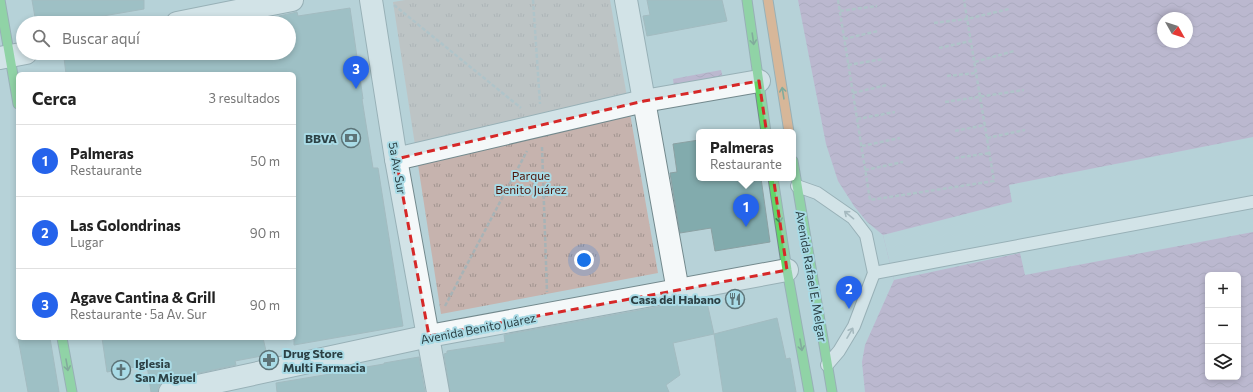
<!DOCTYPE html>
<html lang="es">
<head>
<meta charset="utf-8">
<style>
  :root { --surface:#fff; --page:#f6f6f6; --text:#222; --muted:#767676; --line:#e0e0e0; --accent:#2563eb }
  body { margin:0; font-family:Commissioner,sans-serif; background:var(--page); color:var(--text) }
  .controls { position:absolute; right:12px; bottom:12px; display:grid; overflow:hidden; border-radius:6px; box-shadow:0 2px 6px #0003 }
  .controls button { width:36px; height:36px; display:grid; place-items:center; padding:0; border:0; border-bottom:1px solid var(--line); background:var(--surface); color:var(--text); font:20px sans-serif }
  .compass { position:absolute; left:1157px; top:12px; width:36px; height:36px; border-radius:50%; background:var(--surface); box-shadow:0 2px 6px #0003; rotate:129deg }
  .you { position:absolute; left:584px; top:260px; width:14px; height:14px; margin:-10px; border:3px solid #fff; border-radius:50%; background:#1a73e8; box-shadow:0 0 0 6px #1a73e833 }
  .badge { display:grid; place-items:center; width:26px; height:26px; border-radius:50%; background:var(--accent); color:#fff; font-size:13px; font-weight:700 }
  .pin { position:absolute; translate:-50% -33px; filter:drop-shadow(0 1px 2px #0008) }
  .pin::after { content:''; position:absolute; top:21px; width:14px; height:12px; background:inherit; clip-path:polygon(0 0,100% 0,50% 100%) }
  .popup { position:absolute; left:696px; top:129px; width:100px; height:52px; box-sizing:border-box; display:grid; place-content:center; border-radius:6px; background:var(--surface); filter:drop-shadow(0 1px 3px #0005); font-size:13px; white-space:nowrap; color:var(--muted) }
  .popup b { font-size:15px; color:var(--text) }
  .popup::after { content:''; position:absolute; left:50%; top:100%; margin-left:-8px; border:8px solid transparent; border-top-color:var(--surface) }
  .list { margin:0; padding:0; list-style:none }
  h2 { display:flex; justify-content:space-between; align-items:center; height:52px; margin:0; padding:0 16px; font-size:17px }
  h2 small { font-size:13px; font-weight:400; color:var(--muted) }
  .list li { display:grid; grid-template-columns:26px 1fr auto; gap:12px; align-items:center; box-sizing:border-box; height:72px; padding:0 16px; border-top:1px solid var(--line) }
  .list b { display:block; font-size:15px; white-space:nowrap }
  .list p { margin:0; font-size:13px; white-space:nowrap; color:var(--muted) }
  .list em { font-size:13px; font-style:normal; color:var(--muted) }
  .icon { flex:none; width:22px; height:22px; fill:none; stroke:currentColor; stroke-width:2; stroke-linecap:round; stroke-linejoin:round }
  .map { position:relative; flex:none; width:1253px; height:392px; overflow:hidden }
  .search { position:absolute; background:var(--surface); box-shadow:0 2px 6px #0003; left:16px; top:16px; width:280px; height:44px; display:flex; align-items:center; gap:10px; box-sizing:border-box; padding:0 14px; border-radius:22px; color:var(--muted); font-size:15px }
  .panel { position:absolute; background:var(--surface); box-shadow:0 2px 6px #0003; left:16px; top:72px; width:280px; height:268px; border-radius:6px }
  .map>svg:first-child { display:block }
</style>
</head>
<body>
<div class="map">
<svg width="1253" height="392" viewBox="0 0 1253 392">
  <defs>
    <pattern id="park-tufts" width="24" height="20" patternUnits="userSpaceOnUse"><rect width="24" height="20" fill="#c6b3ae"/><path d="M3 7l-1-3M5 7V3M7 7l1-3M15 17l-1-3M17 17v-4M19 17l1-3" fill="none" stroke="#a1938f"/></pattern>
    <pattern id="water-waves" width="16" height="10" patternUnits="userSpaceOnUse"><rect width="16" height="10" fill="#c299c4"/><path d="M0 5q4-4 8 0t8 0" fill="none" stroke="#9e7ea1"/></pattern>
  </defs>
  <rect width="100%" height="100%" fill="#b7d2d8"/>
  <path fill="url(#park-tufts)" d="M405,0H610L658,273L441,314L393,2Z"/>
  <g fill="url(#water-waves)" fill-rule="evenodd">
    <path d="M798,0H1253V392H865L862,362L865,345L894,280L883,235L867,222L854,206L838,181L826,144ZM1163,18H1187V42H1163ZM1208,275H1238V377H1208Z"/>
    <path d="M721,70L723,78L674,87L673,79Z"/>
  </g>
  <path fill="#b7d2d8" d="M1253,137V232L1025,275L1020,253L894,280L883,235L1012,202L1009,185Z"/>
  <g fill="#82abad" stroke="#8ba1a3">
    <path d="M32,0H144V9L62,23H36Z"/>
    <path d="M647,0H722L727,21L647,36L643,16L650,15Z"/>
    <path d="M350,8L363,99H362L373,168H378L403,326L294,345V74H66L64,58L97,53H289V23H248L297,12L298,16Z"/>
    <path d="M699,140V178H761L770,242L715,251L711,228L680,233L670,173L677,172L673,144Z"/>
    <path d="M706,298L714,334L673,343L680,375L666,385L669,392H450L444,354L447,353V351L505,342L504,335Z"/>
    <path d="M777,318L786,359L790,358L796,392H723L714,334Z"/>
    <path d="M18,338H50L59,392H28Z"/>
    <path d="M102,338H263L267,355L235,361L236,365L167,380L161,383L158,388V392H151L147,365L107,372Z"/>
    <path d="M419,357L425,392H277L276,383L348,371V370L384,364V363Z"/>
  </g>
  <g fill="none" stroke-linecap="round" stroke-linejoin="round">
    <defs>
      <g id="lane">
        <path d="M797,186L817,193L853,218L866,235L874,273L854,326L839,351L827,365"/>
        <path d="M874,273L1253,202"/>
      </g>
      <g id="street">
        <path d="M371,0L396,159L438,392"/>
        <path d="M626,0L678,291"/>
        <path d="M177,23L292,0"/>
        <path d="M0,58L26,53"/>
        <path d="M396,159L644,101L759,81"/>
        <path d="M170,392L429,336L787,270"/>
      </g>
      <g id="fast">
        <path d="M0,0L18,104"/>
        <path d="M747,0L766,132"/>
        <path d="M793,161L832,392"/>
        <path d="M773,178L787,270L809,392"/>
        <path d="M62,338L72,392"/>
      </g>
      <path id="slow" d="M768,0L789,132"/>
    </defs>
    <use href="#lane" stroke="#73898d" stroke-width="14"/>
    <use href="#street" stroke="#73898d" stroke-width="24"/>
    <use href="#fast" stroke="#73898d" stroke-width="11"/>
    <use href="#slow" stroke="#73898d" stroke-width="11"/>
    <g stroke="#a7b3b6" stroke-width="2.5" stroke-dasharray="4 2" stroke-linecap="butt">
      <path d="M533,0L540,104"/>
      <path d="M838,0L870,200L994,181L964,0"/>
      <path d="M394,5L521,108"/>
      <path d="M840,11L877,6"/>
      <path d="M934,23L967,19L1009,9"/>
      <path d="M844,39L878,31"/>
      <path d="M939,48L971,41"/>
      <path d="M975,62L1014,51"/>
      <path d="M848,65L883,59"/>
      <path d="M947,76L976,73"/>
      <path d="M853,93L887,85"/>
      <path d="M945,102L1024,90"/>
      <path d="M857,119L895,112"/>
      <path d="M955,131L985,125"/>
      <path d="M987,138L1025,130"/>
      <path d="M862,146L900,138"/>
      <path d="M542,147L547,292"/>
      <path d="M955,158L990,153"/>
      <path d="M865,170L903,162"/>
      <path d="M445,306L527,151"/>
    </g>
    <use href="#lane" stroke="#f4f8f9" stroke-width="12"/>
    <use href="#street" stroke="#f4f8f9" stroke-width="22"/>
    <use href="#fast" stroke="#63d668" stroke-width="9"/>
    <use href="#slow" stroke="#ff974d" stroke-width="9"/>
  </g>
  <defs><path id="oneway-shaft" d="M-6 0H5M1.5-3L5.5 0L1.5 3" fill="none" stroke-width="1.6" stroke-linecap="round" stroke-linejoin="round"/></defs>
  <g stroke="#427d53">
    <use href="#oneway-shaft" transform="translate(753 39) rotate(82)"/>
    <use href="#oneway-shaft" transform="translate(783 93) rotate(-99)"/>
    <use href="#oneway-shaft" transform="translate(779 217) rotate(82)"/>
    <use href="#oneway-shaft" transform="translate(801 345) rotate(80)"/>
    <use href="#oneway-shaft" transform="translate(67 365) rotate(80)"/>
  </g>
  <g stroke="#909c9f">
    <use href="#oneway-shaft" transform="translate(849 215) rotate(-141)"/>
    <use href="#oneway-shaft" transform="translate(850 333) rotate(-60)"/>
  </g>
  <path d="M0 0H1253V392H0ZM759,81L787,270L429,336L396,159L644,101Z" fill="#b7d2d8" fill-opacity=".55" fill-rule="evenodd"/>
  <path fill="none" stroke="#d62828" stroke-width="3" stroke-dasharray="8 5" stroke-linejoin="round" d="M759,81L787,270L429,336L396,159L644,101Z"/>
  <defs>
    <symbol id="bank-ring" viewBox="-11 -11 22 22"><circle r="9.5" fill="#a9dbe6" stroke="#5d7478" stroke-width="1.5"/><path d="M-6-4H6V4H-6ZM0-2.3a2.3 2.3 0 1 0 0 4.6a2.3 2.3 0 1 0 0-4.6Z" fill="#5d7478"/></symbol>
    <symbol id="restaurant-ring" viewBox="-11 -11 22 22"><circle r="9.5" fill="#a9dbe6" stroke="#5d7478" stroke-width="1.5"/><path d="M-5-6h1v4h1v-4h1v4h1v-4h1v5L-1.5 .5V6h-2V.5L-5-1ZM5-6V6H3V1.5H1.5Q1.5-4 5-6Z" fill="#5d7478"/></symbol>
    <symbol id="pharmacy-ring" viewBox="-11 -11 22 22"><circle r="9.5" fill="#a9dbe6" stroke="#5d7478" stroke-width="1.5"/><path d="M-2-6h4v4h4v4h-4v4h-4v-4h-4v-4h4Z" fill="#5d7478"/></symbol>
    <symbol id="church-ring" viewBox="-11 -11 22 22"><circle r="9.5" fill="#a9dbe6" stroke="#5d7478" stroke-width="1.5"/><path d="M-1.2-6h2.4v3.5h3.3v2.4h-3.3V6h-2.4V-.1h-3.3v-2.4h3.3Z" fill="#5d7478"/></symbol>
  </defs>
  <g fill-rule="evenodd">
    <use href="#bank-ring" x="340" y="127" width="22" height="22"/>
    <use href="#restaurant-ring" x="724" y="288" width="22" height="22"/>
    <use href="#pharmacy-ring" x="258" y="349" width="22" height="22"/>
    <use href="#church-ring" x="110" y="359" width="22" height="22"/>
  </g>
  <g text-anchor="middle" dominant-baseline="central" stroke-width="4" stroke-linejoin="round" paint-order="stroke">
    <g font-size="12" font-weight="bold" fill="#2c4145" stroke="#a9dbe6" text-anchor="end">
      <text x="337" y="138">BBVA</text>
      <text x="721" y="299">Casa del Habano</text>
      <text x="283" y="353" text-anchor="start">Drug Store<tspan x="283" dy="14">Multi Farmacia</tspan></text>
      <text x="135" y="363" text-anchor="start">Iglesia<tspan x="135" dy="14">San Miguel</tspan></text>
    </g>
    <g font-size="12" fill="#2c4145" stroke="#a9dbe6">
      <text transform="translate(398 168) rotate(80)">5a Av. Sur</text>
      <text transform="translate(812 276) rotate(80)">Avenida Rafael E. Melgar</text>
      <text transform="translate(478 328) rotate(-11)">Avenida Benito Juárez</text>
    </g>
    <g font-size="12" fill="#4e150a" stroke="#a9dbe6">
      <text x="531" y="175">Parque<tspan x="531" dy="14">Benito Juárez</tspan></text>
    </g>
  </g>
</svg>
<div class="controls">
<button>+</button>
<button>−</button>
<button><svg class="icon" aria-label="layers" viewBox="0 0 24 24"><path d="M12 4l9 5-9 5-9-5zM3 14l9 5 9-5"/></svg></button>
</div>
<svg class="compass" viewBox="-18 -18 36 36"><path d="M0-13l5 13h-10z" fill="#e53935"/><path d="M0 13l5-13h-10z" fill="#767676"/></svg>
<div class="you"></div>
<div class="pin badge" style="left:746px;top:227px">1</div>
<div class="popup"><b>Palmeras</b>Restaurante</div>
<div class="pin badge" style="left:849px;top:309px">2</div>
<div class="pin badge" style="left:356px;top:89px">3</div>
<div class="search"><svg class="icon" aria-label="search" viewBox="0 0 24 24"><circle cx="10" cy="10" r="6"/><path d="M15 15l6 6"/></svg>Buscar aquí</div>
<section class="panel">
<h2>Cerca<small>3 resultados</small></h2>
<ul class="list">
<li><span class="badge">1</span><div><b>Palmeras</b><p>Restaurante</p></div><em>50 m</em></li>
<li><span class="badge">2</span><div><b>Las Golondrinas</b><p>Lugar</p></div><em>90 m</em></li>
<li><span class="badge">3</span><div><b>Agave Cantina &amp; Grill</b><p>Restaurante · 5a Av. Sur</p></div><em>90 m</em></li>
</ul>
</section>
</div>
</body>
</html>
